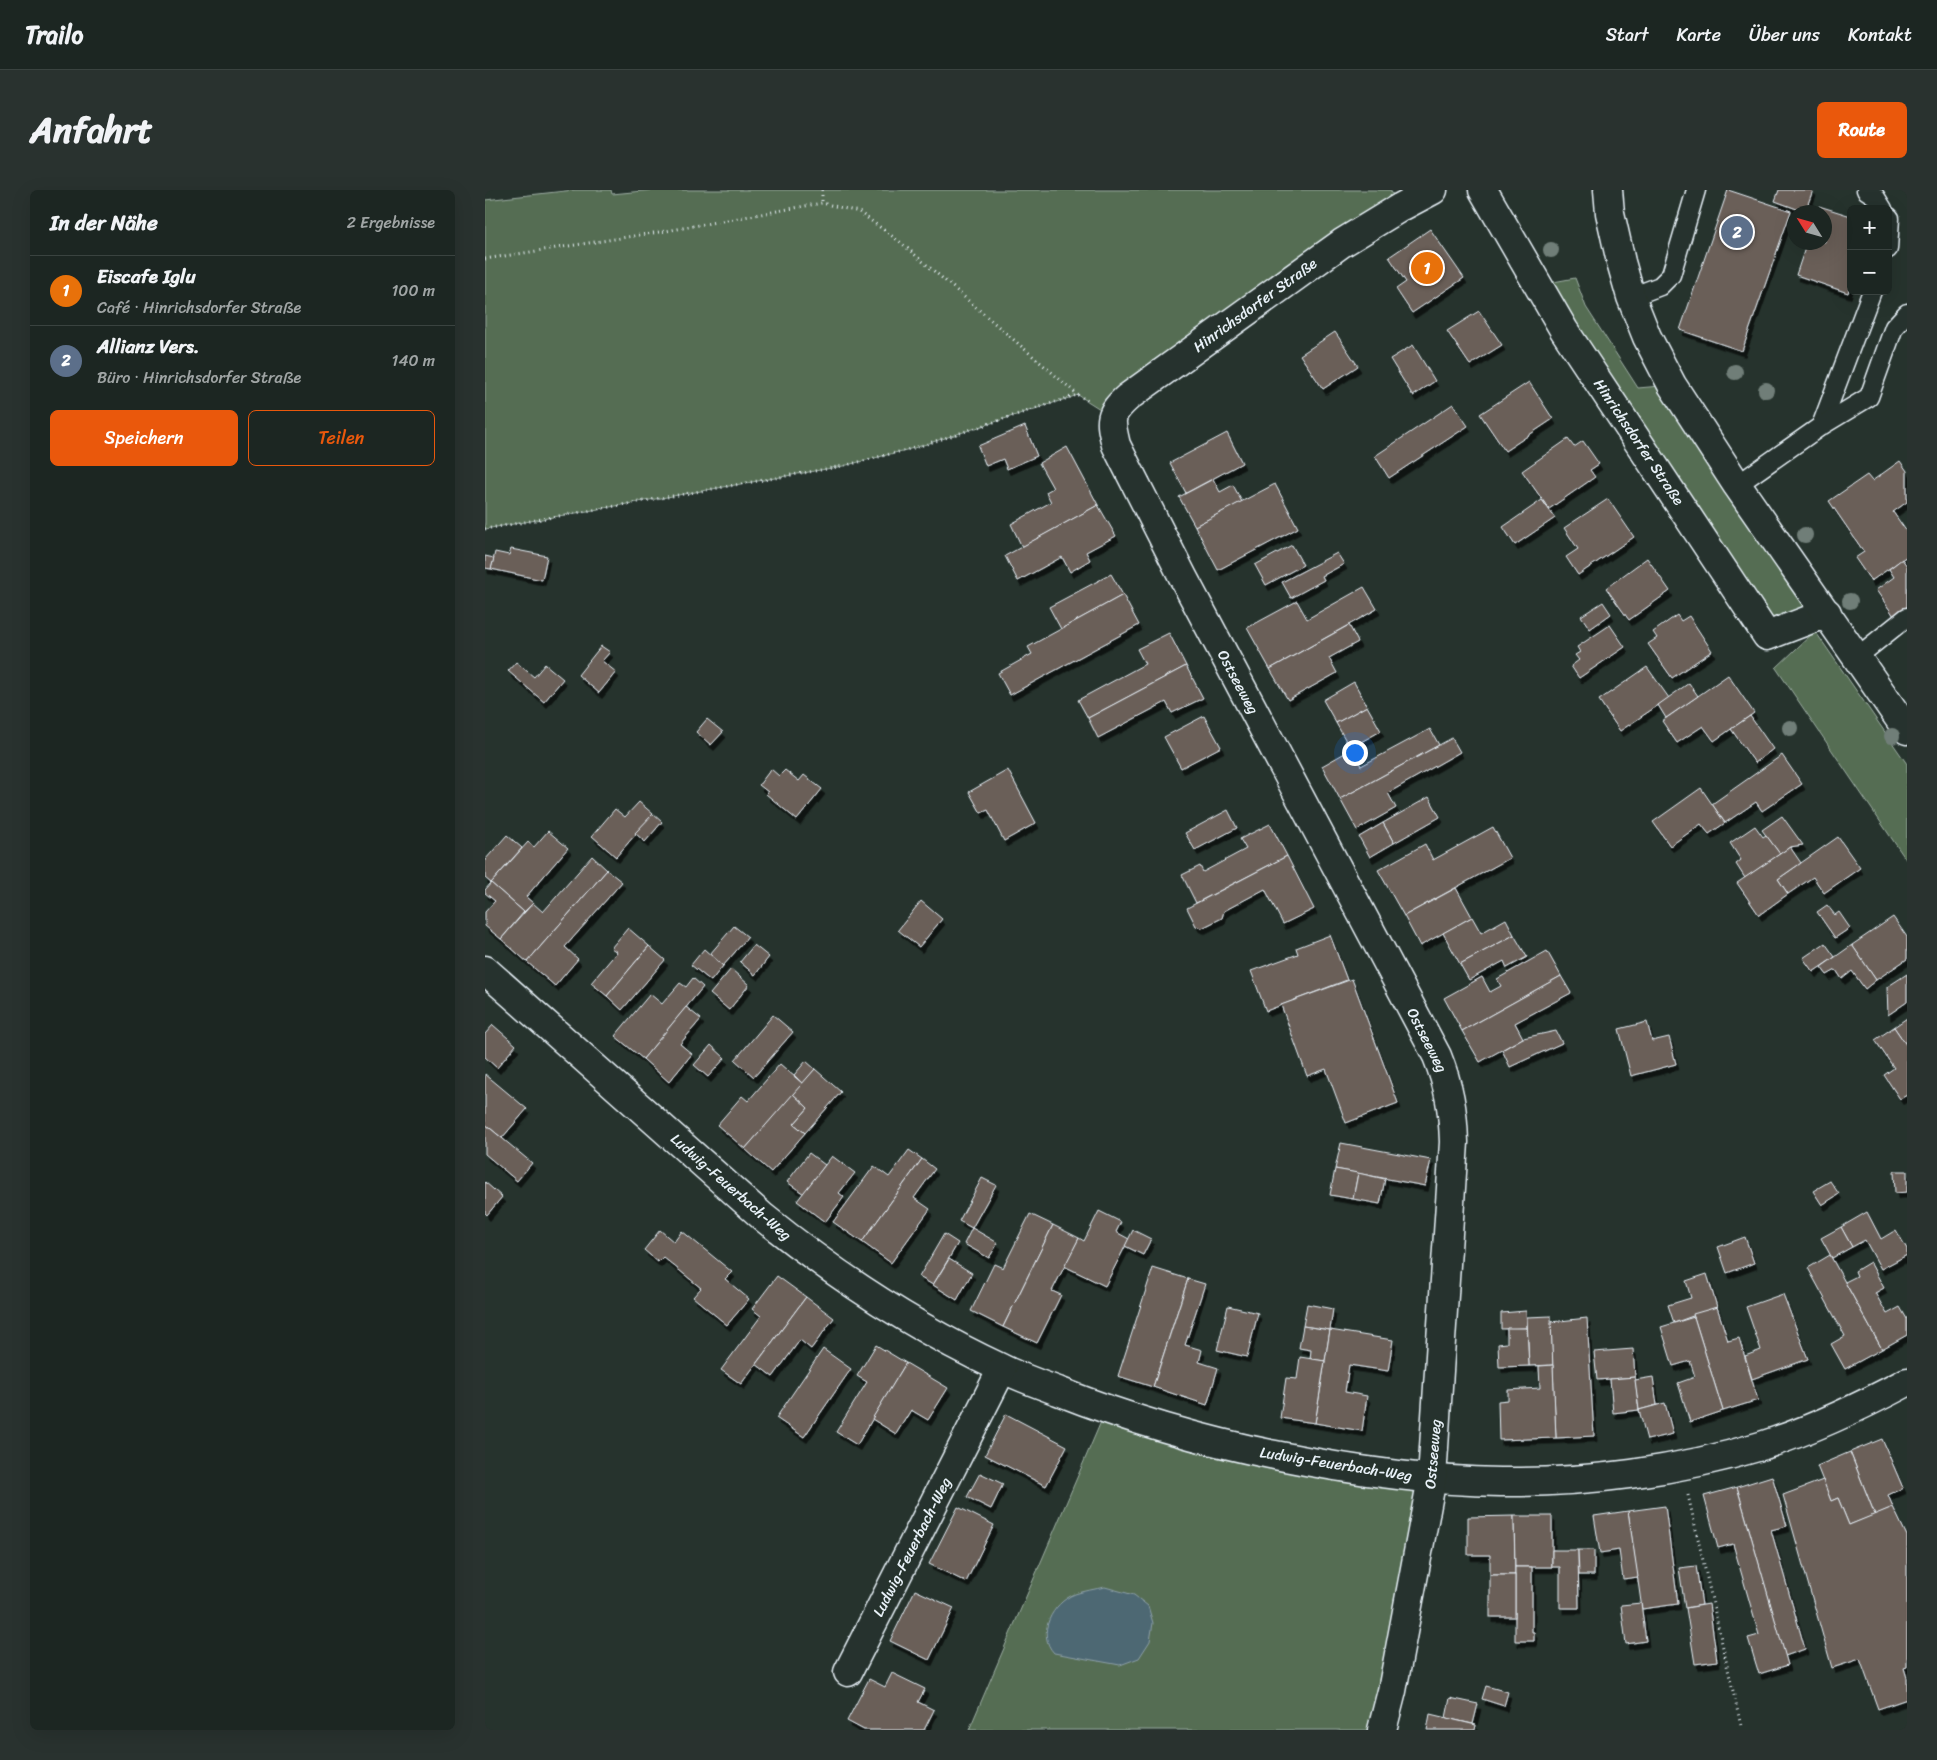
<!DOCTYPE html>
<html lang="de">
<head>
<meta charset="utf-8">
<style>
  :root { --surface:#1c2622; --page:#29322f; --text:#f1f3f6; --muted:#a0a5a5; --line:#3a4340; --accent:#ea580c }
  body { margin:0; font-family:Sriracha,sans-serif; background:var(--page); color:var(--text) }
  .controls { position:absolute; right:15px; top:15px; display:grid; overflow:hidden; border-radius:8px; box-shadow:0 5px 20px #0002 }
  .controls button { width:45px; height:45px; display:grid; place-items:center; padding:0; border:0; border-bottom:1px solid var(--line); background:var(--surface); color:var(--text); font:25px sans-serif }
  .compass { position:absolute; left:1302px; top:15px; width:45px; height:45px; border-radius:50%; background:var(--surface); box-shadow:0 5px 20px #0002; rotate:307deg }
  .you { position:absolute; left:869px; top:562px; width:18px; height:18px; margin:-12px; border:4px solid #fff; border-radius:50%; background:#1a73e8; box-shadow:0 0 0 8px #1a73e833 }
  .badge { display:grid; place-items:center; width:32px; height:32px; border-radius:50%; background:var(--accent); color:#fff; font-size:16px; font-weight:700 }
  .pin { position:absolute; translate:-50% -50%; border:2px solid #fff; box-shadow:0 1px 5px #0006 }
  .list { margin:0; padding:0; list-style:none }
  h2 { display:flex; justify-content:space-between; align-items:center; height:65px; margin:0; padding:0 20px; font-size:21px }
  h2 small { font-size:16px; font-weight:400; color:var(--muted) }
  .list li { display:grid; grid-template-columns:32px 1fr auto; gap:15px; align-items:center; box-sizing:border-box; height:70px; padding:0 20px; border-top:1px solid var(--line) }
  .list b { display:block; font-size:19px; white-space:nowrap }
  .list p { margin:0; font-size:16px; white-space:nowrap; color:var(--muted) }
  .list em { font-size:16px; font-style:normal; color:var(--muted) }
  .actions { display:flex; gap:10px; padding:15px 20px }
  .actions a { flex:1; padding:11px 0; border:1px solid var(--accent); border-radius:8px; text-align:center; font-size:18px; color:var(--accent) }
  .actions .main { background:var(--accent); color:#fff }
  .map { position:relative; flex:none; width:1422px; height:1540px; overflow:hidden; border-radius:8px }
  header { display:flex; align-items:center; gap:30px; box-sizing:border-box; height:70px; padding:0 25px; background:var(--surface); border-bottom:1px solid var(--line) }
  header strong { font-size:24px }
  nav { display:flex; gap:28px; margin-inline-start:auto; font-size:18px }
  .intro { display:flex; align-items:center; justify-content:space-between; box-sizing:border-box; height:120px; padding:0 30px }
  h1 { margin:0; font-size:35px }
  .button { padding:12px 22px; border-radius:8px; background:var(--accent); color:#fff; font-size:18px; font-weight:700 }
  main { display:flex; gap:30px; padding:0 30px }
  aside { flex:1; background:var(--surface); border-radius:8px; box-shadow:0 5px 20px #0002 }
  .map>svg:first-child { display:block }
</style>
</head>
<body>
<header>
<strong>Trailo</strong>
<nav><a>Start</a><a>Karte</a><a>Über uns</a><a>Kontakt</a></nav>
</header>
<div class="intro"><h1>Anfahrt</h1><a class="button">Route</a></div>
<main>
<aside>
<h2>In der Nähe<small>2 Ergebnisse</small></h2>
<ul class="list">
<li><span class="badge" style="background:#e8710a">1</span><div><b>Eiscafe Iglu</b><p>Café · Hinrichsdorfer Straße</p></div><em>100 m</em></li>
<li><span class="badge" style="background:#5c6f8a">2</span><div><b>Allianz Vers.</b><p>Büro · Hinrichsdorfer Straße</p></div><em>140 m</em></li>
</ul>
<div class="actions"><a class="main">Speichern</a><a>Teilen</a></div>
</aside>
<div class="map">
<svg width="1422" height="1540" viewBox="0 0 1422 1540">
  <defs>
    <filter id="shadow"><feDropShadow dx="3" dy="5.5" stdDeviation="0" flood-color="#0009"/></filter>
  </defs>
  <rect width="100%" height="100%" fill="#26332d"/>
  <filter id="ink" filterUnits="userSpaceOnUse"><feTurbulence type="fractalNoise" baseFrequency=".02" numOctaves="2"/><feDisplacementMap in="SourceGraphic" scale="10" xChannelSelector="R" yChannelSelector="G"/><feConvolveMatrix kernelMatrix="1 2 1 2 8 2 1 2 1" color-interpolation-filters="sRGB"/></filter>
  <g filter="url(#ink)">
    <g fill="#556d52" stroke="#9eafa5">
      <path d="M89,0H126L127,4L168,0H905L916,17L626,226L593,205L429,258L358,276L0,339V10Z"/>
      <path d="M1090,88L1101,117L1153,198L1187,195L1342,423L1282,446L1052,95Z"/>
      <path d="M1330,441L1422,574V671L1291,478Z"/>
      <path d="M621,1220L947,1288L897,1540H484Z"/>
    </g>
    <path fill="#4e6873" stroke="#8c9fa8" d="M620,1397L649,1405L663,1416L668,1433L665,1451L654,1468L635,1475L569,1463C551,1444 567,1413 590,1404C599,1401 610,1399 620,1397Z"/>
    <g fill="#6b5f59" stroke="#e8f1f8" filter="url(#shadow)">
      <path d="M1243,0L1306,21L1257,161L1195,140Z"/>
      <path d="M1294,0H1328L1320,22L1290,11Z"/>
      <path d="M1334,16L1366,26V93L1363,103L1311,85L1322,52H1340V22H1332Z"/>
      <path d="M945,39L979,88L927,123L911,99L921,92L904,67Z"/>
      <path d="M994,121L1017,155L985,175L962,141Z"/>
      <path d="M850,142L873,176L838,199L815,165Z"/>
      <path d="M928,155L950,191L928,206L905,169Z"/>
      <path d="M1044,192L1068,229L1020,261L995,224Z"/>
      <path d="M968,214L983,236L904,288L890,266Z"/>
      <path d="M540,236L552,266L522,279L518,269L501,276L493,256Z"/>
      <path d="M742,243L757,273L701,303L685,273Z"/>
      <path d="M1083,249L1089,257L1098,251L1114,274L1105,280L1110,287L1064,319L1037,281Z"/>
      <path d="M582,257L613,315L537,357L526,334L566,312L561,302L568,298L554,273Z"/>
      <path d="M1415,271L1422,281V312L1408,322L1422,342V366L1386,391L1370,368L1379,362L1344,311L1382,285L1387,291Z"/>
      <path d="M728,289L735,302L748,295L757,312L710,336L694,307Z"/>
      <path d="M790,294L813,338L733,380L710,336Z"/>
      <path d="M1123,309L1149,347L1093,385L1081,367L1093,359L1079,338Z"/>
      <path d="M1057,310L1070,328L1030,355L1018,337Z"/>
      <path d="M613,315L631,346L601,362L605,370L585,382L577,367L533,391L520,366Z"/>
      <path d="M807,355L818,375L781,395L770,375Z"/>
      <path d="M26,359L62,366L57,390L6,379L10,362L24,365Z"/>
      <path d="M852,363L859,374L837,386L839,390L806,408L797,392Z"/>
      <path d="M0,366L9,368L6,379L0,378Z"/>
      <path d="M1162,368L1185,401L1144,430L1121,398Z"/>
      <path d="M1417,369L1422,376V417L1409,426L1391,400L1409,387L1404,379Z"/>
      <path d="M626,384L638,405L576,439L564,417Z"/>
      <path d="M879,397L892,419L785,479L762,438L812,411L822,429Z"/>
      <path d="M638,405L654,435L525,505L513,483L547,464L543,457Z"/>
      <path d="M1118,412L1126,424L1105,439L1096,426Z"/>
      <path d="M1192,425L1196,431L1204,426L1227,461L1187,488L1163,454L1172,448L1168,442Z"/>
      <path d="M864,435L873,452L844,468L852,483L803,510L785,479Z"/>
      <path d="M1125,435L1140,457L1094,488L1086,476L1094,470L1090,465L1095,462L1092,457Z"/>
      <path d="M684,443L701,476L603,528L593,510L660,474L652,459Z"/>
      <path d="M116,456L125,462L117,471L131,482L114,503L93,485Z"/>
      <path d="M31,472L49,487L60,474L78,489L59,512L23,481Z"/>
      <path d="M701,476L718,508L687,523L681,512L613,548L603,528Z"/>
      <path d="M1162,477L1184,508L1135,541L1114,510Z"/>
      <path d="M1243,485L1269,523L1229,551L1218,536L1192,553L1177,531Z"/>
      <path d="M869,492L882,516L851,533L838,510Z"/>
      <path d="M1204,493L1213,506L1181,528L1173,515Z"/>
      <path d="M882,516L896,541L865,558L851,533Z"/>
      <path d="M719,526L736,557L696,578L679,547Z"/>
      <path d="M1265,526L1288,559L1270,573L1246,539Z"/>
      <path d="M222,529L238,542L226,555L211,542Z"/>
      <path d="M945,539L954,555L855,609L837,576L867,559L876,576Z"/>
      <path d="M967,548L975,562L903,603L911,618L872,640L855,609Z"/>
      <path d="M1297,565L1317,594L1277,621L1271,612L1240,633L1227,614Z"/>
      <path d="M286,579L294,586L300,580L314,591L319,585L337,599L312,630L281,604L283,602L274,595Z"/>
      <path d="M523,580L551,633L519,651L503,620L496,623L484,602Z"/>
      <path d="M1216,598L1240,633L1224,644L1216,634L1185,656L1168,632Z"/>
      <path d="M944,607L955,627L909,653L898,633Z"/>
      <path d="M154,612L168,624L131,667L107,646L130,619L140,627Z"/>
      <path d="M743,620L752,638L710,660L700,643Z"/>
      <path d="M168,624L177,632L160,652L150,643Z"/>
      <path d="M1297,626L1318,655L1305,657L1295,664L1277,640Z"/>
      <path d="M898,633L909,653L885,667L874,647Z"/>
      <path d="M785,634L802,666L711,713L697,685L715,676L718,682L761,659L755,649Z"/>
      <path d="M1270,636L1278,647L1281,645L1295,664L1260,688L1251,674L1256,670L1245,653Z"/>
      <path d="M1008,637L1025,668L919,726L893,680L940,654L948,670Z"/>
      <path d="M63,641L83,658L41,707L48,713L39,722L6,693L43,652L49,657Z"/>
      <path d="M22,645L37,658L6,693L0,688V670Z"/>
      <path d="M1353,647L1375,678L1339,703L1328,687L1303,704L1293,689Z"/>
      <path d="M1305,657L1316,673L1293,689L1303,704L1274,725L1252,693Z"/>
      <path d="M107,666L122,680L42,772L16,749L48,713L58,722Z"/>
      <path d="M802,666L829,719L798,734L780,699L739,721L737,728L717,738L711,736L702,718Z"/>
      <path d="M122,680L137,692L80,757L93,769L70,796L42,772Z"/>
      <path d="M6,693L39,722L16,749L0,736V722L10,711L0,703V700Z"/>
      <path d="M971,698L987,727L935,756L919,726Z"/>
      <path d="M436,711L457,729L434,757L413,740Z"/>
      <path d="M1342,715L1350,725L1354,722L1365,738L1350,748L1332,722Z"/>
      <path d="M987,727L996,743L1021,729L1029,745L975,774L958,743Z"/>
      <path d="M1408,727L1422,747V769L1391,790L1367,755Z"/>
      <path d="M249,736L263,747L238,776L225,764Z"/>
      <path d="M143,738L164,756L122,806L106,793L132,762L126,758Z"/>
      <path d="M845,745L862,790L781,821L766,781L813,764L811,758Z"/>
      <path d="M1029,745L1042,767L1022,778L1019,771L984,790L975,774Z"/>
      <path d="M1340,753L1350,767L1328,782L1318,768Z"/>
      <path d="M269,755L284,767L270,785L255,772Z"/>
      <path d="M1367,755L1391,790L1380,799L1367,781L1357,789L1351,780L1342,785L1336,777Z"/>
      <path d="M164,756L180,770L137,820L122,806Z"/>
      <path d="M219,759L238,776L226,791L206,775Z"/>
      <path d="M1062,761L1076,786L977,841L959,808L997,787L1005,802L1016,796L1012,789Z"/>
      <path d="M246,779L264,795L244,820L225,804Z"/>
      <path d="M1422,784V812L1403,825L1402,797Z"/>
      <path d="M1076,786L1086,803L1030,833L1038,848L995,872L977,841Z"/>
      <path d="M208,788L218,797L158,869L130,846L165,804L177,814L195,793L201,797Z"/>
      <path d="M867,789L913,913L861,933L841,879L822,886L796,815Z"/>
      <path d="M201,817L216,829L195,854L207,864L184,892L158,869Z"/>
      <path d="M288,825L308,842L269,887L250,870Z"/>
      <path d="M1422,828V856L1409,837Z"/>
      <path d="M1162,832L1167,851L1184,847L1191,874L1146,886L1134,839Z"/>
      <path d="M8,835L31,855L12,878L0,867V844Z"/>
      <path d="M1409,837L1422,856V905L1415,909L1399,885L1409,878L1390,850Z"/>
      <path d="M1071,841L1077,853L1025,877L1017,860L1038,848Z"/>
      <path d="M226,855L240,868L223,887L209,875Z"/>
      <path d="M321,871L330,879L318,894L309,885Z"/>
      <path d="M295,874L318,894L260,959L232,935L257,906L263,911Z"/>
      <path d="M330,879L356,902L320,943L309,934L323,918L308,904Z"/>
      <path d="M0,884L42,919L17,948L0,934Z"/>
      <path d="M308,904L323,918L309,934L320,943L286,982L260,959Z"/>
      <path d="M0,934L47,973L32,991L0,964Z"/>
      <path d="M856,953L946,970L940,996L850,979Z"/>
      <path d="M424,960L437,969L377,1052L348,1032L389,976L404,987Z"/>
      <path d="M324,963L340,975L319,1004L302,992Z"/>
      <path d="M347,966L370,983L354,1003L359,1007L340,1032L312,1011Z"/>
      <path d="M437,969L450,979L429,1008L445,1019L406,1073L377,1052Z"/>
      <path d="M850,979L873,983L868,1009L845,1005Z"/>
      <path d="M1409,981H1422V1002L1410,1003Z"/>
      <path d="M873,983L900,989L895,1014L868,1009Z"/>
      <path d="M497,988L511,995L487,1038L474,1031Z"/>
      <path d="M1345,991L1354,1004L1337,1015L1328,1001Z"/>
      <path d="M0,992L17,1007L2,1025L0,1023Z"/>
      <path d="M614,1021L636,1032L631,1042L644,1049L620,1096L579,1076L594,1048L599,1051Z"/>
      <path d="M1382,1022L1396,1049L1411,1040L1422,1059V1065L1396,1079L1380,1050L1367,1057L1356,1037Z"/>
      <path d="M545,1024L568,1035L518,1137L486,1121L509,1074L518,1078Z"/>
      <path d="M568,1035L594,1048L567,1101L576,1105L552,1153L518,1137Z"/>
      <path d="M1356,1037L1367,1057L1347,1068L1336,1048Z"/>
      <path d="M487,1038L513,1053L504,1068L479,1054Z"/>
      <path d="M175,1040L189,1052L197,1041L247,1082L240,1089L264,1109L242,1135L208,1107L216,1098L178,1067L173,1072L159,1060Z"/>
      <path d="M648,1040L666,1049L658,1065L640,1056Z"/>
      <path d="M459,1044L473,1053L448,1095L434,1087Z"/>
      <path d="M1260,1047L1269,1073L1242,1083L1233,1057Z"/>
      <path d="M1345,1065L1397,1159L1360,1179L1346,1154L1360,1146L1323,1078Z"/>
      <path d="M464,1069L487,1083L472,1110L448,1095Z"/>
      <path d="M1385,1072L1399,1098L1390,1103L1402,1124L1415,1117L1422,1129V1145L1397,1159L1360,1092L1372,1086L1370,1081Z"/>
      <path d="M668,1078L703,1089L668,1197L633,1186Z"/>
      <path d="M1222,1084L1232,1117L1189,1133L1183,1115L1206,1108L1201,1091Z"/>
      <path d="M292,1086L321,1107L256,1194L236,1180L276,1126L267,1119Z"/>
      <path d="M703,1089L720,1094L700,1155L717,1160L714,1172L733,1178L722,1215L668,1197Z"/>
      <path d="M1298,1104L1323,1169L1267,1189L1260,1166L1276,1160L1261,1117Z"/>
      <path d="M321,1107L349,1128L326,1159L315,1150L288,1187L271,1174Z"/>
      <path d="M822,1114L848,1119L845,1140L818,1136Z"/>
      <path d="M743,1116L773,1123L762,1167L732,1160Z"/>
      <path d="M1232,1117L1243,1151L1254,1148L1273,1210L1238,1221L1208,1124Z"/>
      <path d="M1041,1121L1042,1138L1016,1139V1123Z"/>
      <path d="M1066,1126L1068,1175L1044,1176L1042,1127Z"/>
      <path d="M1209,1127L1238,1221L1205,1232L1193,1193L1210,1187L1205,1171L1188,1176L1176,1137Z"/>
      <path d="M1102,1128L1109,1246L1071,1248L1066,1132Z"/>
      <path d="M818,1136L845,1140L840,1171L825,1169L826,1160L814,1158Z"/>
      <path d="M1022,1138H1042L1044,1176L1014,1177L1013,1154L1022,1153Z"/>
      <path d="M845,1140L908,1150L903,1181L864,1175L860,1202L882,1206L877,1241L830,1233Z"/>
      <path d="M391,1155L421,1173L372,1255L351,1242L382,1192L372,1186Z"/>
      <path d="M338,1159L366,1179L319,1247L291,1228Z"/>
      <path d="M1148,1159L1150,1187L1112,1190L1109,1162Z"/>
      <path d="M815,1167L840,1171L830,1233L795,1228L801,1188L812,1189Z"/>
      <path d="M421,1173L463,1198L443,1230L426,1220L411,1244L387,1229Z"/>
      <path d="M1068,1175L1071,1248L1014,1250L1013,1211L1023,1210V1200L1055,1198L1054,1176Z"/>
      <path d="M1150,1187L1154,1220L1128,1223L1125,1189Z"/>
      <path d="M1168,1187L1172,1215L1154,1220L1150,1190Z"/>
      <path d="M1180,1213L1188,1244L1162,1250L1154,1220Z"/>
      <path d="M521,1224L582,1256L561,1296L500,1265Z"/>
      <path d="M1397,1249L1418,1298L1403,1305L1408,1317L1390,1325L1365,1262Z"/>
      <path d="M1365,1262L1390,1325L1364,1335L1353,1308L1346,1311L1332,1276Z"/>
      <path d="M495,1283L518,1294L506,1319L482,1307Z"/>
      <path d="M1287,1286L1302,1336L1286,1340L1320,1459L1300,1466L1252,1297Z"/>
      <path d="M1338,1290L1346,1311L1353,1308L1364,1335L1408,1317L1422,1346V1477L1419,1478L1422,1488V1509L1393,1519L1375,1469L1347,1478L1298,1305Z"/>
      <path d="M1252,1297L1303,1475L1274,1484L1263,1448L1274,1445L1248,1354L1233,1358L1219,1306Z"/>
      <path d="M1180,1316L1193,1414L1157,1419L1143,1321Z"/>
      <path d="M473,1317L509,1335L481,1392L444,1374Z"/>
      <path d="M1143,1321L1153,1387L1138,1389L1134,1360L1115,1363L1109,1326Z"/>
      <path d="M1029,1326L1030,1385H1005V1365H983V1327Z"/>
      <path d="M1029,1326H1067V1377H1030Z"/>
      <path d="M1067,1360H1093L1094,1418H1075V1377H1067Z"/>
      <path d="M1093,1360H1109V1385H1094Z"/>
      <path d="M1211,1376L1217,1415L1200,1418L1194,1378Z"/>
      <path d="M1030,1377H1047V1442H1049V1451H1030Z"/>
      <rect x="1005" y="1385" width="25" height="42"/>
      <path d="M430,1400L469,1418L444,1470L405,1451Z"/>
      <path d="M1156,1413L1161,1451L1141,1454L1136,1415Z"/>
      <path d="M1224,1414L1232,1471L1210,1474L1201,1418Z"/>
      <path d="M407,1483L440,1499L433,1512L449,1520L439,1540H379L362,1531L384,1489L400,1497Z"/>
      <path d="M1001,1496L1023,1502L1019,1516L997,1509Z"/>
      <path d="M965,1508L993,1514L988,1534L961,1528Z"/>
      <path d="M945,1524L991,1535L990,1540H942Z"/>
    </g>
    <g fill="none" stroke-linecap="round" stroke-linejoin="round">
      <defs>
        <g id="service">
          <path d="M1381,0L1390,6L1398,19"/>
          <path d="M1403,26L1405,28L1403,59"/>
          <path d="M1146,107L1175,96L1186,85L1211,0"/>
          <path d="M1336,236L1387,101"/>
          <path d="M1252,295L1336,236L1384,207L1409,137L1422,123"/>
          <path d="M1372,467L1422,427"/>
        </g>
        <g id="minor">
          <path d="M998,0L1079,140L1282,446L1342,423"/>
          <path d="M0,780L278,1027C351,1086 430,1138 516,1178C534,1187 554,1194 573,1201C644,1229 715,1250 790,1265C864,1280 940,1291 1015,1292C1101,1293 1194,1281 1276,1256C1327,1240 1375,1217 1422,1192"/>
          <path d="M363,1482L517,1179"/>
          <path d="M897,1540L907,1501L947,1288L969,952C968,920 964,896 952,866L698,387L631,255C625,230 623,225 643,207L857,53L916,17L948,0"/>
        </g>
        <path id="tertiary" d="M1123,0L1125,23L1136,72L1146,107L1162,147L1187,195L1252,295L1422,540"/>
      </defs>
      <use href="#service" stroke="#e8f1f8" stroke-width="21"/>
      <use href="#minor" stroke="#e8f1f8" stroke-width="31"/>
      <use href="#tertiary" stroke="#e8f1f8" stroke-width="31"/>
      <g stroke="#e8f1f8" stroke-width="3" stroke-dasharray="1 4" stroke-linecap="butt">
        <path d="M337,0V13"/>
        <path d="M0,69L181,41L337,13L374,22L414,51L593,205L603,211"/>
        <path d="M0,339L358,276L429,258L592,205"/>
        <path d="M1203,1305L1256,1536"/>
      </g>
      <use href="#service" stroke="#26332d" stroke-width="18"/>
      <use href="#minor" stroke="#26332d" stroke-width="28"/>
      <use href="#tertiary" stroke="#26332d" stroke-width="28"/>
    </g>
    <g fill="#707e78">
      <circle cx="1066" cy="60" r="8"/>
      <circle cx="1250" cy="182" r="8"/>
      <circle cx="1281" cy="200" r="8"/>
      <circle cx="1320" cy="345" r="8"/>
      <circle cx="1365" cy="411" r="8"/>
      <circle cx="1305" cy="538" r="8"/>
      <circle cx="1407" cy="546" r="8"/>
    </g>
  </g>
  <g text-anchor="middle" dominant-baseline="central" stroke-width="4.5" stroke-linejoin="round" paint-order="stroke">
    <g font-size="15" fill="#e8f1f8" stroke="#26332d">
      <text transform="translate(770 115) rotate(-36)">Hinrichsdorfer Straße</text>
      <text transform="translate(1154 252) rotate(56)">Hinrichsdorfer Straße</text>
      <text transform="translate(753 492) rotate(62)">Ostseeweg</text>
      <text transform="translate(942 850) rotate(63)">Ostseeweg</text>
      <text transform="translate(246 997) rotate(41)">Ludwig-Feuerbach-Weg</text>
      <text transform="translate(948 1264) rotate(-85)">Ostseeweg</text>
      <text transform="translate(851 1274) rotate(9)">Ludwig-Feuerbach-Weg</text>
      <text transform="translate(427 1357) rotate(-63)">Ludwig-Feuerbach-Weg</text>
    </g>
  </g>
</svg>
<div class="controls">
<button>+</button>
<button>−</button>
</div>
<svg class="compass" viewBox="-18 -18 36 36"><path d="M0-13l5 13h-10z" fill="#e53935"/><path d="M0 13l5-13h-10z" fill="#a0a5a5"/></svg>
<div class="you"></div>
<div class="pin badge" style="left:942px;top:78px;background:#e8710a">1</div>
<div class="pin badge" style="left:1252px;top:42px;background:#5c6f8a">2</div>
</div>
</main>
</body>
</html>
